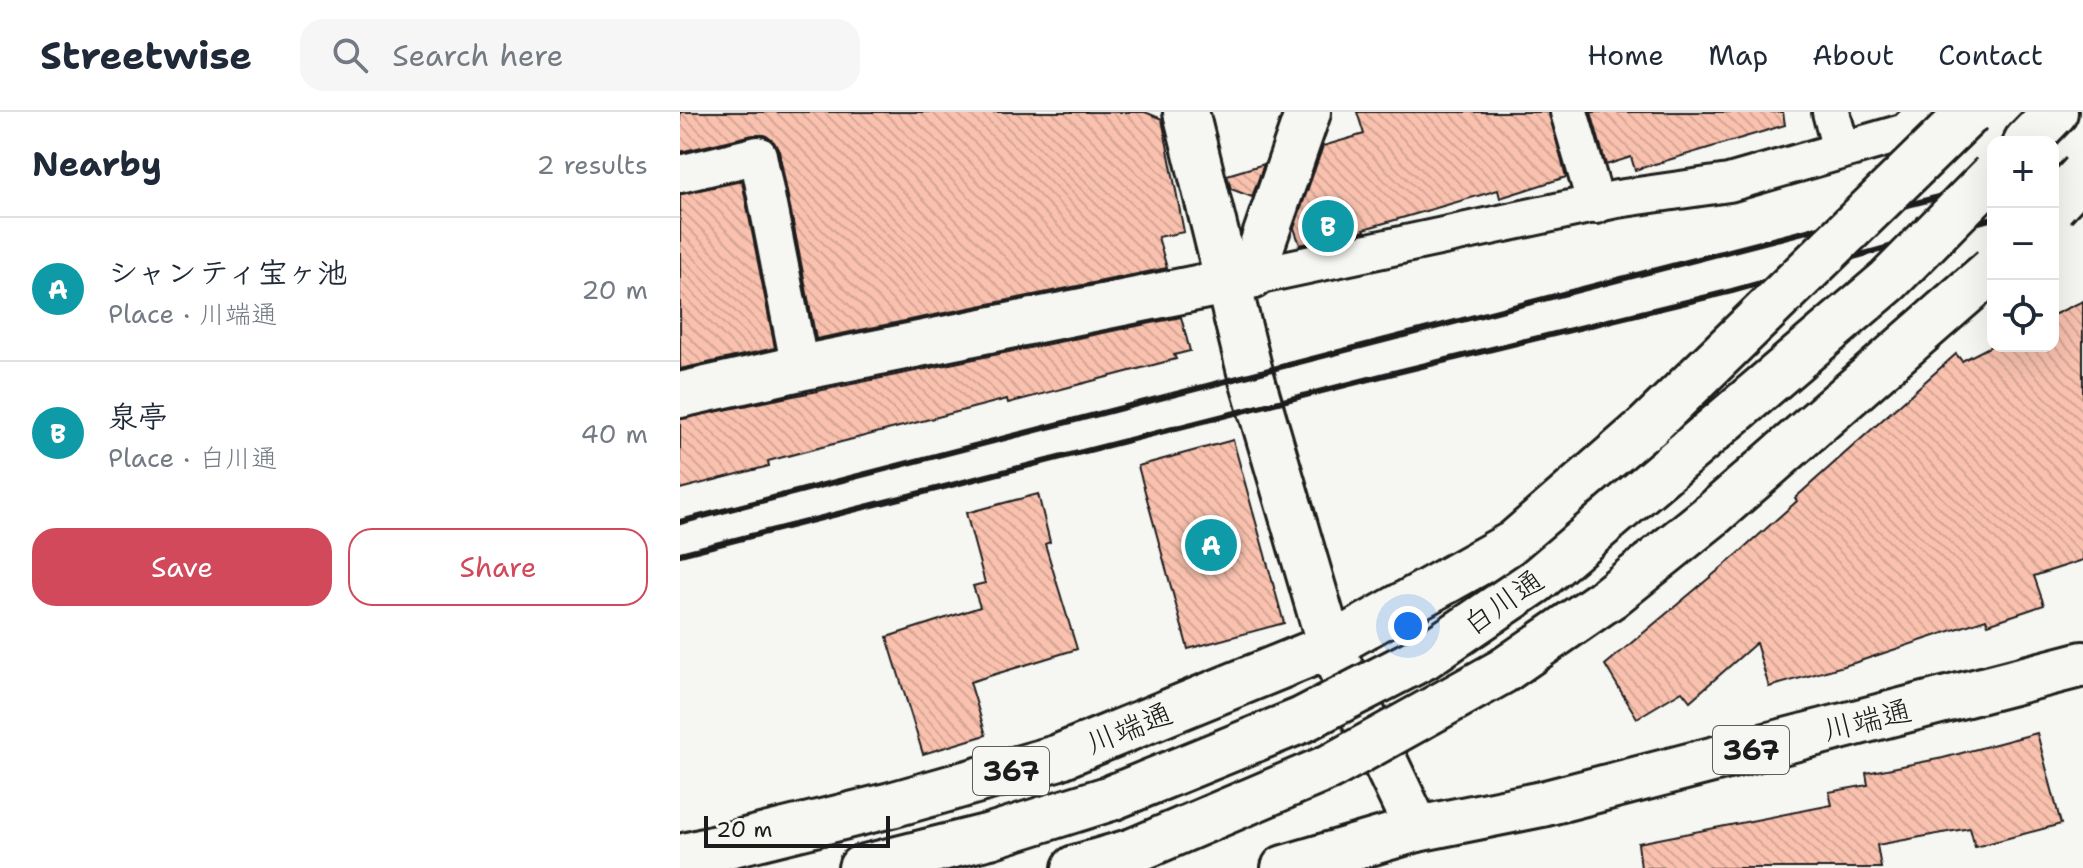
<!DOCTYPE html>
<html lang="en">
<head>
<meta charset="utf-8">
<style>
  :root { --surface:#fff; --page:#f6f6f7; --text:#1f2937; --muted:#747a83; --line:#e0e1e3; --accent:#d1495b }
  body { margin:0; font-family:"Shantell Sans","Klee One",sans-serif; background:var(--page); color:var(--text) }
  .controls { position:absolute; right:24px; top:24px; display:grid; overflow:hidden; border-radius:16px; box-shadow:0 8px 32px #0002 }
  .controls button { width:72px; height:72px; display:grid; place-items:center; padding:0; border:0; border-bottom:2px solid var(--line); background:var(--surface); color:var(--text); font:40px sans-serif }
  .scale { position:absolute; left:24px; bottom:20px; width:186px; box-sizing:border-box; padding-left:8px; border:4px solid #1c1c1c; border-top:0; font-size:22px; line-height:28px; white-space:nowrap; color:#1c1c1c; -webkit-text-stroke:6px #f6f6f2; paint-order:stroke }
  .you { position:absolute; left:728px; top:514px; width:28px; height:28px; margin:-20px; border:6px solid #fff; border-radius:50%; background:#1a73e8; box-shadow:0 0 0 12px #1a73e833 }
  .badge { display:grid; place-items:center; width:52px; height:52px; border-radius:50%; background:var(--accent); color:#fff; font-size:26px; font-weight:700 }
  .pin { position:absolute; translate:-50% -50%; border:4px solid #fff; box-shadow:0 2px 8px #0006 }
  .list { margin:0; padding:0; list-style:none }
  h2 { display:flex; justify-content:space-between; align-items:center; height:104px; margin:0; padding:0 32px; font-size:34px }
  h2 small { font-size:26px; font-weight:400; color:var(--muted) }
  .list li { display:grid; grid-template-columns:52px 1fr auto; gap:24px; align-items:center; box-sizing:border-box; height:144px; padding:0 32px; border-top:2px solid var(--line) }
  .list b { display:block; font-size:30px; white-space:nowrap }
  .list p { margin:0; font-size:26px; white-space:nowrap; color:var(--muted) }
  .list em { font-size:26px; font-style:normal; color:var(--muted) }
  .actions { display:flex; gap:16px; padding:24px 32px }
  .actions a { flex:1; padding:18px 0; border:2px solid var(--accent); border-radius:24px; text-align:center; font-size:28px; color:var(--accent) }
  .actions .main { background:var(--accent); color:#fff }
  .icon { flex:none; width:44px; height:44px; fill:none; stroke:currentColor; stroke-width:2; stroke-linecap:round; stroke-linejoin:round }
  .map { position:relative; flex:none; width:1403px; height:756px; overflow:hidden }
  header { display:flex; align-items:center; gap:48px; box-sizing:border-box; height:112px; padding:0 40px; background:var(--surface); border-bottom:2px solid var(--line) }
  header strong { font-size:38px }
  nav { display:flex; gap:44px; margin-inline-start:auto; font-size:28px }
  .search { width:560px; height:72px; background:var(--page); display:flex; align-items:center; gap:20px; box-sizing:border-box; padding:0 28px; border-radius:24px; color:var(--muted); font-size:30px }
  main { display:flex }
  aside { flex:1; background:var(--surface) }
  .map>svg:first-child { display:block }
</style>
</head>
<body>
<header>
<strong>Streetwise</strong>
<div class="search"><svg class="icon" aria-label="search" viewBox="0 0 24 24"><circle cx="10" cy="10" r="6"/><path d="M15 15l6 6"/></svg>Search here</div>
<nav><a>Home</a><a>Map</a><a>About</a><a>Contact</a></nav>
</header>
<main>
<aside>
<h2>Nearby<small>2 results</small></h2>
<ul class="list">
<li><span class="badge" style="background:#0f9aa8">A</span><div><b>シャンティ宝ヶ池</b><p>Place · 川端通</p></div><em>20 m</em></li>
<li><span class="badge" style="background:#0f9aa8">B</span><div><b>泉亭</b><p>Place · 白川通</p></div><em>40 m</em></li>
</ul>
<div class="actions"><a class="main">Save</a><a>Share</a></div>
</aside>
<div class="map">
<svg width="1403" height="756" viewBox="0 0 1403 756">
  <defs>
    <pattern id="building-back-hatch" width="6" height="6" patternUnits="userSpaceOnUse" patternTransform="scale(2)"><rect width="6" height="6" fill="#f9c1ae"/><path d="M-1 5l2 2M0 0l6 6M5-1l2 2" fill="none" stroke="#d5a595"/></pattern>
  </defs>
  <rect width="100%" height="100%" fill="#f6f6f2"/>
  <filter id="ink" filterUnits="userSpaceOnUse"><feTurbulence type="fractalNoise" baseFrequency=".0125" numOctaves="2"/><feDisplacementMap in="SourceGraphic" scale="16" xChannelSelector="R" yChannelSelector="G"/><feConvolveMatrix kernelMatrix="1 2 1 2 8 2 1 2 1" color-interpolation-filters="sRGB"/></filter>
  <g filter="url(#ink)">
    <g fill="url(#building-back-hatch)" stroke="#1c1c1c" stroke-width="2">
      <path d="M0,0H465L482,7L504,120L478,125L487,156L136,227L99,39L94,30L85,23H73L0,40Z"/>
      <path d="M677,0H869L886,65L820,86L818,78L684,117L685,119L620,133L614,116L643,34L684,22Z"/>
      <path d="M911,0H1103L1105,13L955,58L951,45L926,53Z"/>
      <path d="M584,52L572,85L551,77L547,63Z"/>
      <path d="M62,69L95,236L0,257V82Z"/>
      <path d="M1403,189V448L1354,464L1364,493L1308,512L1306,507L1174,551L1089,575L1076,531L1010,589L1002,579L957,606L925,553L1059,441L1117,389L1115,386L1276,242L1282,249L1313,233L1373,234V203Z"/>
      <path d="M501,205L510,239L494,243L496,247L328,291L327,287L88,349L89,354L0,377V307Z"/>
      <path d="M553,328L604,511L508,537L458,354Z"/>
      <path d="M358,382L370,430L365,432L397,537L290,570L306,623L243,642L207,525L300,495L293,474L305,471L286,401Z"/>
      <path d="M1357,621L1381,712L1295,735L1290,716L1197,733L1201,756H961L958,731L1152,693L1149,680L1188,673L1186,661L1263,646Z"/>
    </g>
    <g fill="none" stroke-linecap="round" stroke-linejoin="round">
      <defs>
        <g id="service">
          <path d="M889,0L916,93"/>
          <path d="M1151,0L1161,38"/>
          <path d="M0,62L78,43L120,256"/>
          <path d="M571,165L937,87L1049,71L1226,20L1246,0"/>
        </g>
        <g id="minor">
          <path d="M506,0L571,264L650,534L834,431L967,315"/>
          <path d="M0,283L120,256L571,165L628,0"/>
        </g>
        <g id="tertiary">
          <path d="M1346,30L1375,0"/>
          <path d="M181,756L310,724L431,686"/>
          <path d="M395,756L453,739"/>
        </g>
        <g id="trunk">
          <path d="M0,745L211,693L376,646L650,534L737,717"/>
          <path d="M604,756L737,717L862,692L1403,552"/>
        </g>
      </defs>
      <use href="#service" stroke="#1c1c1c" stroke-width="42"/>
      <use href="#minor" stroke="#1c1c1c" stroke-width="50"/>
      <use href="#tertiary" stroke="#1c1c1c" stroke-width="50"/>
      <use href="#trunk" stroke="#1c1c1c" stroke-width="50"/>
      <use href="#service" stroke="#f6f6f2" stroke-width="36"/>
      <use href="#minor" stroke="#f6f6f2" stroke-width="44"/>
      <use href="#tertiary" stroke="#f6f6f2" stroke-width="44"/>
      <use href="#trunk" stroke="#f6f6f2" stroke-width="44"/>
      <g stroke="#1c1c1c" stroke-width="6">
        <path d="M1373,56L1403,48"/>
        <path d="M1373,90L1403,81"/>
        <path d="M0,410L1313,71"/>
        <path d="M0,442L705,263L1052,179L1313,106"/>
      </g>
      <defs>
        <path id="minor-bridge" d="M967,315L1290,0"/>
        <g id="tertiary-bridge">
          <path d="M1373,94L1403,62"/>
          <path d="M431,686L622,608L744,545L856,469L1208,169L1313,63"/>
          <path d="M453,739L650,655L823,559L930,485L1033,402L1313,157"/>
        </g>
      </defs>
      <use href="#minor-bridge" stroke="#1c1c1c" stroke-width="50" stroke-linecap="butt"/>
      <use href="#tertiary-bridge" stroke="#1c1c1c" stroke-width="50" stroke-linecap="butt"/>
      <use href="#minor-bridge" stroke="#f6f6f2" stroke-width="44"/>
      <use href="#tertiary-bridge" stroke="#f6f6f2" stroke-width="44"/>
    </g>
  </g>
  <g text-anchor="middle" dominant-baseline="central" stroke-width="8" stroke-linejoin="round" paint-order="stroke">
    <g fill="#f6f6f2" stroke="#5d5d5c" stroke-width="2">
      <rect x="1033" y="614" width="76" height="48" rx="6"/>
      <rect x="293" y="635" width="76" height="48" rx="6"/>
    </g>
    <g font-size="28" font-weight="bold" fill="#1c1c1c">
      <text x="1071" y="638">367</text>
      <text x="331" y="659">367</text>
    </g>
    <g font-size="30" fill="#1c1c1c" stroke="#f6f6f2">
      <text transform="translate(823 490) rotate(-35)">白川通</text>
      <text transform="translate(1187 608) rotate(-14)">川端通</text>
      <text transform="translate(449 616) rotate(-22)">川端通</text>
    </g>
  </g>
</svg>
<div class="controls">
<button>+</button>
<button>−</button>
<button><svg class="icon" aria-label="locate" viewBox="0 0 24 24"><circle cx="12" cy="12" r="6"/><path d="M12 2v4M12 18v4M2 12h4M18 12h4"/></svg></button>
</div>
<div class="scale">20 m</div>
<div class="you"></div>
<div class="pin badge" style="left:531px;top:433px;background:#0f9aa8">A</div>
<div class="pin badge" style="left:648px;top:114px;background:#0f9aa8">B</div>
</div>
</main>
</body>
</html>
